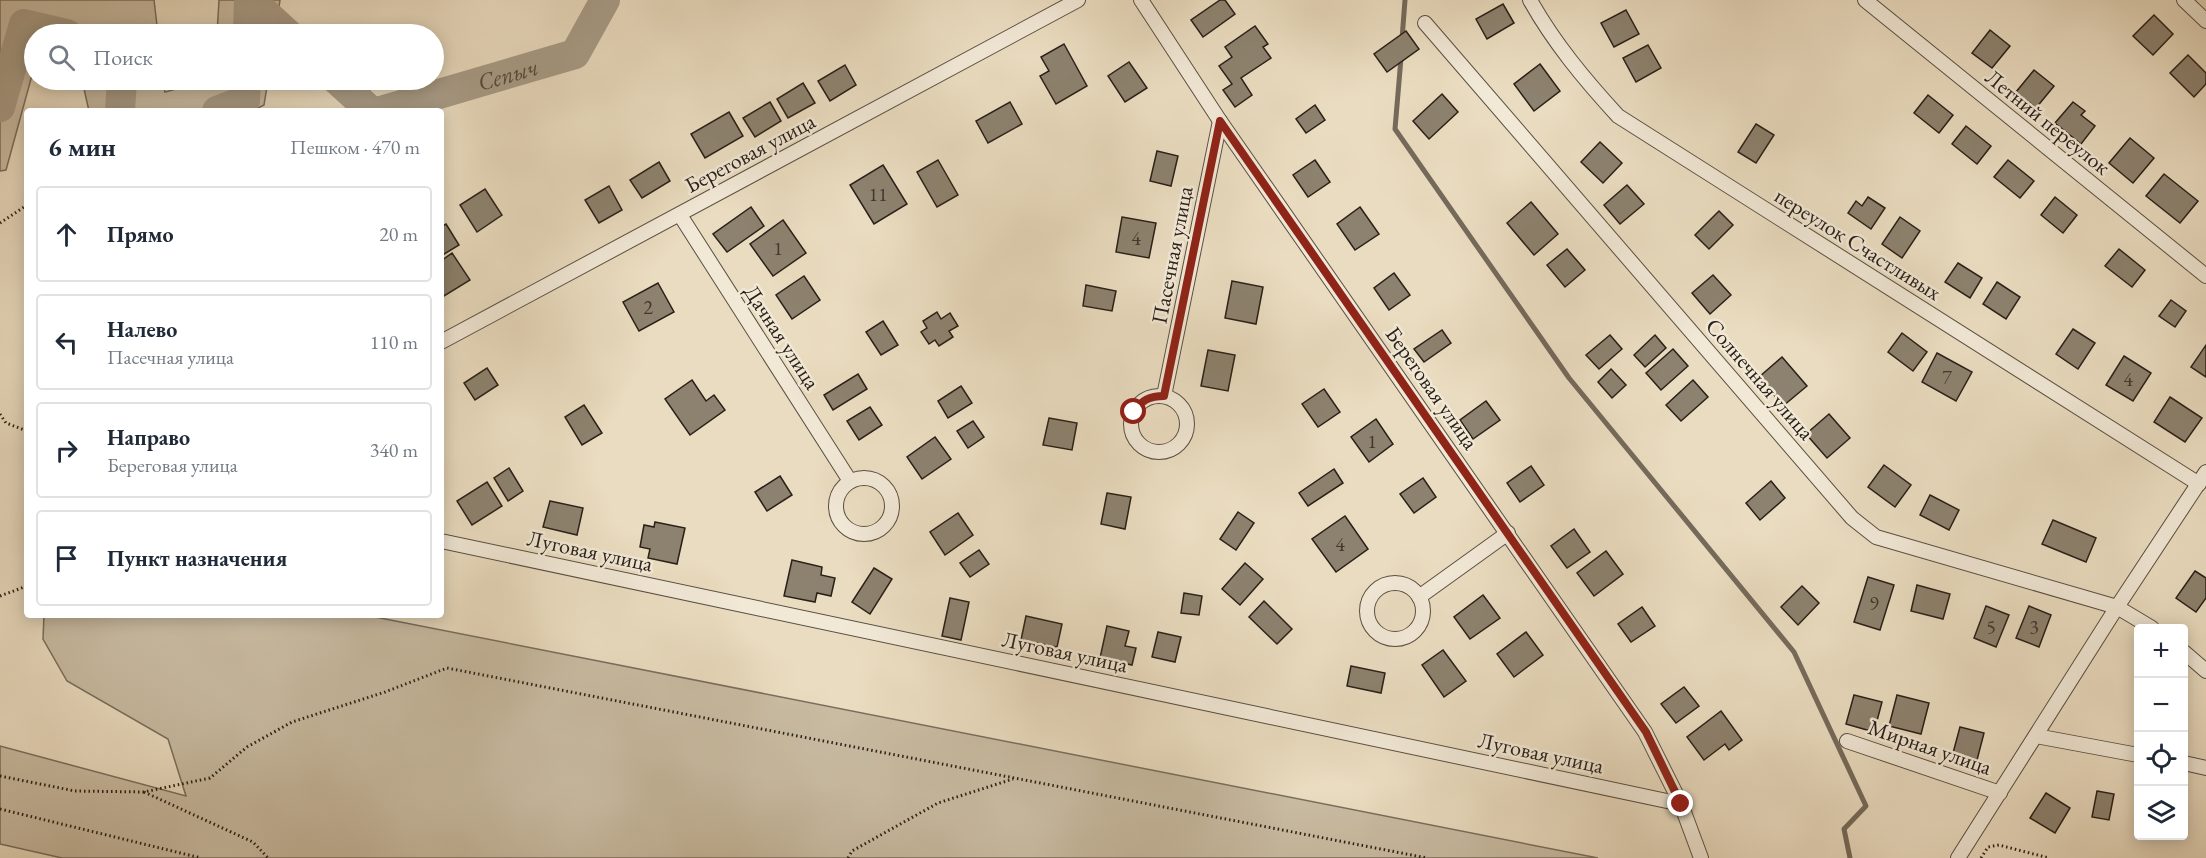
<!DOCTYPE html>
<html lang="ru">
<head>
<meta charset="utf-8">
<style>
  :root { --surface:#fff; --page:#f6f6f7; --text:#1f2937; --muted:#747a83; --line:#e0e1e3 }
  body { margin:0; font-family:"EB Garamond",serif; background:var(--page); color:var(--text) }
  .controls { position:absolute; right:18px; bottom:18px; display:grid; overflow:hidden; border-radius:6px; box-shadow:0 3px 15px #0003 }
  .controls button { width:54px; height:54px; display:grid; place-items:center; padding:0; border:0; border-bottom:2px solid var(--line); background:var(--surface); color:var(--text); font:30px sans-serif }
  .stop { position:absolute; width:18px; height:18px; margin:-14px; border:4px solid #8f2418; border-radius:50%; background:#fff }
  .stop.end { background:#8f2418; border-color:#fff; box-shadow:0 2px 6px #0008 }
  .list { margin:0; padding:0; list-style:none }
  h2 { display:flex; justify-content:space-between; align-items:center; height:78px; margin:0; padding:0 24px; font-size:26px }
  h2 small { font-size:20px; font-weight:400; color:var(--muted) }
  .list li { display:grid; grid-template-columns:39px 1fr auto; gap:18px; align-items:center; box-sizing:border-box; height:96px; margin:0 12px 12px; padding:0 12px; border:2px solid var(--line); border-radius:6px }
  .list b { display:block; font-size:22px; white-space:nowrap }
  .list p { margin:0; font-size:20px; white-space:nowrap; color:var(--muted) }
  .list em { font-size:20px; font-style:normal; color:var(--muted) }
  .icon { flex:none; width:33px; height:33px; fill:none; stroke:currentColor; stroke-width:2; stroke-linecap:round; stroke-linejoin:round }
  .map { position:relative; flex:none; width:2206px; height:858px; overflow:hidden }
  .search { position:absolute; background:var(--surface); box-shadow:0 3px 15px #0003; left:24px; top:24px; width:420px; height:66px; display:flex; align-items:center; gap:15px; box-sizing:border-box; padding:0 21px; border-radius:33px; color:var(--muted); font-size:22px }
  .panel { position:absolute; background:var(--surface); box-shadow:0 3px 15px #0003; left:24px; top:108px; width:420px; height:510px; border-radius:6px }
  .map>svg:first-child { display:block }
</style>
</head>
<body>
<div class="map">
<svg width="2206" height="858" viewBox="0 0 2206 858">
  <rect width="100%" height="100%" fill="#eadcc0"/>
  <filter id="stains"><feTurbulence type="fractalNoise" baseFrequency=".00333" numOctaves="4"/><feColorMatrix values="0 0 0 0 .2 0 0 0 0 .09 0 0 0 0 .02 0 0 0 .5 -.17"/></filter>
  <radialGradient id="worn" r=".72"><stop offset=".6" stop-color="#630" stop-opacity="0"/><stop offset="1" stop-color="#630" stop-opacity=".3"/></radialGradient>
  <g fill="#c9bca3" stroke="#796e5e" stroke-width="1.5">
    <path d="M0,0H154L158,34H34V68L6,170L0,171Z"/>
    <path d="M219,0H280L275,34H217Z"/>
    <path d="M82,80H163L165,92L208,80H268L264,105L252,111H89Z"/>
    <path d="M44,615H365L1598,858H62L0,844V746L186,796L168,739L67,681L43,639Z"/>
  </g>
  <g fill="none" stroke-linecap="round" stroke-linejoin="round">
    <g stroke="#756a5b" stroke-width="5">
      <path d="M1402,39L1405,0"/>
      <path d="M1401,58L1395,129L1569,378L1794,652L1866,806L1844,829L1850,858"/>
    </g>
    <g stroke="#a89c87" stroke-width="30">
      <path d="M251,0L288,34"/>
      <path d="M248,34L249,0"/>
      <path d="M337,80L371,111"/>
      <path d="M0,107L24,24L67,34"/>
      <path d="M120,111L122,80"/>
      <path d="M217,111L245,100L246,80"/>
      <path id="s1" d="M381,111L575,54L605,0"/>
    </g>
  </g>
  <g fill="#8d826f" stroke="#292018" stroke-width="1.5">
    <path d="M1220,0H1225L1235,14L1203,37L1191,20Z"/>
    <path d="M1503,4L1514,23L1487,39L1476,19Z"/>
    <path d="M1626,10L1639,34L1614,47L1601,23Z"/>
    <path d="M2154,15L2173,34L2153,55L2133,36Z"/>
    <path d="M1255,26L1268,44L1263,47L1271,58L1241,78L1252,95L1235,107L1223,90L1232,84L1219,66L1232,57L1225,47Z"/>
    <path d="M1990,30L2010,46L1992,68L1972,53Z"/>
    <path d="M1406,31L1419,49L1387,72L1374,54Z"/>
    <path d="M1064,44L1087,86L1056,104L1040,76L1049,71L1041,57Z"/>
    <path d="M1648,45L1661,68L1636,82L1623,58Z"/>
    <path d="M2188,55L2206,73V84L2194,97L2170,73Z"/>
    <path d="M1129,62L1147,88L1125,102L1108,76Z"/>
    <path d="M1540,64L1560,91L1534,111L1514,84Z"/>
    <path d="M845,65L856,85L830,101L818,81Z"/>
    <path d="M2034,70L2054,86L2036,108L2016,92Z"/>
    <path d="M803,83L815,103L788,118L777,99Z"/>
    <path d="M1442,94L1458,112L1429,139L1413,121Z"/>
    <path d="M1928,95L1953,115L1939,133L1914,113Z"/>
    <path d="M770,102L781,121L755,137L743,118Z"/>
    <path d="M1010,102L1022,124L988,143L976,121Z"/>
    <path d="M2073,102L2085,111L2081,115L2095,126L2081,144L2055,123Z"/>
    <path d="M1315,105L1325,120L1306,133L1296,119Z"/>
    <path d="M729,112L743,136L705,158L691,134Z"/>
    <path d="M1756,124L1774,135L1756,163L1738,152Z"/>
    <path d="M1966,126L1991,146L1977,164L1952,144Z"/>
    <path d="M2130,138L2154,158L2133,183L2109,163Z"/>
    <path d="M1600,142L1622,163L1603,183L1581,162Z"/>
    <path d="M1157,151L1178,156L1171,186L1150,181Z"/>
    <path d="M938,160L958,195L937,207L917,172Z"/>
    <path d="M1315,160L1330,182L1308,197L1293,175Z"/>
    <path d="M2008,160L2034,181L2020,198L1994,177Z"/>
    <path d="M659,162L670,181L642,198L630,180Z"/>
    <path d="M883,165L907,204L874,224L850,185Z"/>
    <path d="M2164,174L2198,201L2180,223L2146,196Z"/>
    <path d="M1627,185L1644,204L1620,224L1604,205Z"/>
    <path d="M609,186L622,210L599,223L585,200Z"/>
    <path d="M485,189L502,215L477,232L460,205Z"/>
    <path d="M1868,197L1885,208L1871,229L1848,213L1856,201L1862,206Z"/>
    <path d="M2055,197L2077,215L2063,233L2041,215Z"/>
    <path d="M1531,202L1558,234L1534,255L1507,223Z"/>
    <path d="M751,207L764,226L727,252L713,234Z"/>
    <path d="M1360,207L1379,234L1355,250L1337,224Z"/>
    <path d="M1719,211L1733,225L1709,249L1695,235Z"/>
    <path d="M1122,217L1156,223L1149,258L1116,252Z"/>
    <path d="M1900,217L1920,231L1902,258L1882,244Z"/>
    <path d="M783,220L806,253L773,276L750,244Z"/>
    <path d="M446,224L459,245L441,256V227Z"/>
    <path d="M1567,249L1585,270L1565,287L1547,265Z"/>
    <path d="M2119,249L2145,270L2132,287L2105,266Z"/>
    <path d="M452,253L470,280L444,296L441,291V261Z"/>
    <path d="M1958,263L1982,278L1970,298L1945,282Z"/>
    <path d="M1394,273L1410,295L1389,310L1374,288Z"/>
    <path d="M1713,275L1731,295L1710,314L1692,293Z"/>
    <path d="M804,276L820,300L792,319L776,295Z"/>
    <path d="M1232,281L1263,287L1256,324L1225,318Z"/>
    <path d="M1997,282L2020,297L2006,319L1983,304Z"/>
    <path d="M658,283L674,312L639,331L623,302Z"/>
    <path d="M1086,285L1116,291L1112,311L1083,306Z"/>
    <path d="M2171,300L2186,311L2175,327L2159,316Z"/>
    <path d="M937,312L941,319L950,313L958,326L949,331L953,337L939,346L935,340L929,344L921,332L927,328L923,321Z"/>
    <path d="M883,321L898,345L881,355L866,332Z"/>
    <path d="M2073,329L2095,343L2078,369L2056,354Z"/>
    <path d="M1442,330L1451,343L1424,362L1414,349Z"/>
    <path d="M1902,333L1927,352L1913,371L1888,352Z"/>
    <path d="M1610,335L1622,349L1599,369L1586,355Z"/>
    <path d="M1655,335L1666,348L1645,367L1634,355Z"/>
    <path d="M2206,345V377L2191,367Z"/>
    <path d="M1673,349L1688,366L1661,390L1646,373Z"/>
    <path d="M1208,350L1235,355L1228,391L1201,386Z"/>
    <path d="M1937,353L1972,372L1956,401L1922,382Z"/>
    <path d="M2124,356L2151,373L2133,401L2106,385Z"/>
    <path d="M1782,357L1807,386L1783,406L1759,377Z"/>
    <path d="M487,368L498,385L475,400L464,383Z"/>
    <path d="M1611,369L1626,385L1612,398L1598,382Z"/>
    <path d="M858,374L867,389L833,410L824,395Z"/>
    <path d="M692,380L706,401L714,395L725,410L690,435L665,399Z"/>
    <path d="M1693,380L1708,397L1681,421L1666,405Z"/>
    <path d="M961,386L972,403L948,418L938,401Z"/>
    <path d="M1324,389L1340,412L1318,427L1302,404Z"/>
    <path d="M2170,397L2202,418L2185,442L2154,422Z"/>
    <path d="M1486,401L1500,420L1473,439L1460,420Z"/>
    <path d="M584,405L602,433L582,445L565,417Z"/>
    <path d="M870,407L882,425L859,440L847,421Z"/>
    <path d="M1829,414L1850,438L1827,458L1806,434Z"/>
    <path d="M1049,418L1077,423L1072,450L1043,445Z"/>
    <path d="M1376,419L1393,444L1369,462L1351,437Z"/>
    <path d="M973,421L984,437L968,448L957,431Z"/>
    <path d="M935,437L951,459L922,479L907,457Z"/>
    <path d="M1884,465L1911,485L1895,507L1868,487Z"/>
    <path d="M1531,466L1544,485L1520,502L1507,483Z"/>
    <path d="M509,468L523,491L508,501L494,478Z"/>
    <path d="M1334,469L1343,483L1308,506L1299,493Z"/>
    <path d="M780,476L792,495L767,511L755,492Z"/>
    <path d="M1423,478L1436,497L1414,513L1400,494Z"/>
    <path d="M1771,481L1785,498L1760,520L1746,503Z"/>
    <path d="M487,482L502,506L472,525L457,501Z"/>
    <path d="M1107,493L1131,497L1125,529L1101,524Z"/>
    <path d="M1930,495L1959,510L1949,530L1920,515Z"/>
    <path d="M550,501L583,508L577,535L543,527Z"/>
    <path d="M1238,512L1254,523L1236,550L1220,539Z"/>
    <path d="M958,513L973,535L945,555L930,532Z"/>
    <path d="M1345,516L1368,549L1336,572L1312,539Z"/>
    <path d="M2053,520L2096,538L2086,562L2042,544Z"/>
    <path d="M655,522L685,528L677,564L648,558L650,549L640,547L644,525L654,527Z"/>
    <path d="M1574,529L1590,552L1567,568L1551,546Z"/>
    <path d="M979,550L989,564L970,577L960,563Z"/>
    <path d="M1606,551L1623,574L1594,596L1577,573Z"/>
    <path d="M792,560L822,567L821,575L835,578L831,596L817,593L815,602L784,596Z"/>
    <path d="M1245,563L1263,579L1240,605L1222,589Z"/>
    <path d="M874,568L892,579L870,614L852,602Z"/>
    <path d="M2195,571L2206,578V598L2196,612L2176,598Z"/>
    <path d="M1868,577L1894,585L1880,630L1854,622Z"/>
    <path d="M1917,585L1950,594L1943,619L1911,611Z"/>
    <path d="M1802,586L1819,603L1798,625L1781,607Z"/>
    <path d="M1184,593L1202,596L1199,615L1181,613Z"/>
    <path d="M1483,595L1500,618L1470,639L1454,617Z"/>
    <path d="M950,598L969,602L961,640L942,636Z"/>
    <path d="M1264,601L1292,629L1277,644L1249,617Z"/>
    <path d="M1986,606L2009,615L1996,647L1974,638Z"/>
    <path d="M2029,606L2051,615L2039,647L2016,638Z"/>
    <path d="M1642,607L1655,626L1631,642L1618,624Z"/>
    <path d="M1026,616L1062,624L1057,647L1021,640Z"/>
    <path d="M1107,626L1129,631L1125,646L1136,648L1132,665L1100,658Z"/>
    <path d="M1158,632L1181,637L1175,662L1152,657Z"/>
    <path d="M1526,632L1543,655L1514,677L1497,654Z"/>
    <path d="M1443,650L1466,681L1444,697L1422,665Z"/>
    <path d="M1351,666L1385,673L1381,693L1347,686Z"/>
    <path d="M1684,687L1699,706L1676,723L1661,704Z"/>
    <path d="M1854,695L1882,702L1874,732L1846,724Z"/>
    <path d="M1897,695L1929,703L1921,734L1889,726Z"/>
    <path d="M1721,711L1742,740L1729,750L1725,744L1704,760L1687,737Z"/>
    <path d="M1960,727L1984,733L1977,760L1953,753Z"/>
    <path d="M2097,791L2114,794L2109,820L2092,817Z"/>
    <path d="M2046,793L2070,808L2055,833L2030,818Z"/>
  </g>
  <g fill="none" stroke-linecap="round" stroke-linejoin="round">
    <defs>
      <g id="minor">
        <path d="M1141,0L1220,121L1645,732L1681,804L1701,858"/>
        <path d="M1530,0C1554,43 1585,80 1618,116L2199,484"/>
        <path d="M1865,0L2206,276"/>
        <path d="M2184,0L2206,21"/>
        <path d="M1425,23L1852,518L1876,537L2117,607L2152,628"/>
        <path d="M680,215L850,481"/>
        <path d="M441,342L1078,0"/>
        <path d="M1164,396L1220,121"/>
        <circle cx="1159" cy="424" r="28"/>
        <circle cx="864" cy="506" r="28"/>
        <path d="M441,541L1681,804"/>
        <circle cx="1395" cy="611" r="28"/>
        <path d="M1419,597L1508,533"/>
        <path d="M2184,652L2206,671"/>
        <path d="M2036,736L2138,755"/>
        <path d="M1847,741L2000,793"/>
        <path d="M2184,763L2206,768"/>
        <path d="M1958,858L2117,607L2206,472"/>
      </g>
    </defs>
    <use href="#minor" stroke="#594f42" stroke-width="16"/>
    <g stroke="#292018" stroke-width="3" stroke-dasharray="1.5 3" stroke-linecap="butt">
      <path d="M0,223L27,205"/>
      <path d="M0,414L6,423L27,431"/>
      <path d="M0,596L27,586"/>
      <path d="M0,776L75,791L144,792L210,778L247,747L292,722L385,692L447,668L1427,858"/>
      <path d="M144,792L253,842L268,858"/>
      <path d="M0,809L201,858"/>
      <path d="M848,858L852,851L938,803L1013,779"/>
      <path d="M1981,858L1988,847L1999,845L2049,858"/>
    </g>
    <use href="#minor" stroke="#f1e8d6" stroke-width="14"/>
  </g>
  <g fill="none" stroke-linecap="round" stroke-linejoin="round">
    <path stroke="#8f2418" stroke-width="8" d="M1134,412C1141,400 1150,396 1164,396L1220,121L1646,732L1681,804"/>
  </g>
  <g text-anchor="middle" dominant-baseline="central" stroke-width="5" stroke-linejoin="round" paint-order="stroke">
    <g font-size="20" fill="#42382e">
      <text x="878" y="194">11</text>
      <text x="1136" y="238">4</text>
      <text x="778" y="248">1</text>
      <text x="648" y="307">2</text>
      <text x="1947" y="377">7</text>
      <text x="2128" y="379">4</text>
      <text x="1372" y="441">1</text>
      <text x="1340" y="544">4</text>
      <text x="1874" y="603">9</text>
      <text x="1991" y="627">5</text>
      <text x="2034" y="627">3</text>
    </g>
    <g font-size="22" fill="#292018" stroke="#f1e8d6">
      <text transform="translate(2048 122) rotate(39)">Летний переулок</text>
      <text transform="translate(750 153) rotate(-28)">Береговая улица</text>
      <text transform="translate(1858 244) rotate(32)">переулок Счастливых</text>
      <text transform="translate(1172 255) rotate(-79)">Пасечная улица</text>
      <text transform="translate(782 337) rotate(57)">Дачная улица</text>
      <text transform="translate(1760 379) rotate(49)">Солнечная улица</text>
      <text transform="translate(1432 388) rotate(55)">Береговая улица</text>
      <text transform="translate(590 551) rotate(12)">Луговая улица</text>
      <text transform="translate(1065 652) rotate(12)">Луговая улица</text>
      <text transform="translate(1930 747) rotate(19)">Мирная улица</text>
      <text transform="translate(1541 753) rotate(12)">Луговая улица</text>
    </g>
    <g font-size="24" font-style="italic" fill="#554b3f" stroke="#f1e8d6">
      <text stroke="none"><textPath href="#s1" startOffset="132">Сепыч</textPath></text>
    </g>
  </g>
  <rect width="100%" height="100%" filter="url(#stains)"/>
  <rect width="100%" height="100%" fill="url(#worn)"/>
</svg>
<div class="controls">
<button>+</button>
<button>−</button>
<button><svg class="icon" aria-label="locate" viewBox="0 0 24 24"><circle cx="12" cy="12" r="6"/><path d="M12 2v4M12 18v4M2 12h4M18 12h4"/></svg></button>
<button><svg class="icon" aria-label="layers" viewBox="0 0 24 24"><path d="M12 4l9 5-9 5-9-5zM3 14l9 5 9-5"/></svg></button>
</div>
<div class="stop" style="left:1134px;top:412px"></div>
<div class="stop end" style="left:1681px;top:804px"></div>
<div class="search"><svg class="icon" aria-label="search" viewBox="0 0 24 24"><circle cx="10" cy="10" r="6"/><path d="M15 15l6 6"/></svg>Поиск</div>
<section class="panel">
<h2>6 мин<small>Пешком · 470 m</small></h2>
<ul class="list">
<li><svg class="icon" aria-label="ahead" viewBox="0 0 24 24"><path d="M12 20V5M6 11l6-6 6 6"/></svg><div><b>Прямо</b></div><em>20 m</em></li>
<li><svg class="icon" aria-label="left" viewBox="0 0 24 24"><path d="M17 20v-9H6M10 6l-5 5 5 5"/></svg><div><b>Налево</b><p>Пасечная улица</p></div><em>110 m</em></li>
<li><svg class="icon" aria-label="right" viewBox="0 0 24 24"><path d="M7 20v-9h11M14 6l5 5-5 5"/></svg><div><b>Направо</b><p>Береговая улица</p></div><em>340 m</em></li>
<li><svg class="icon" aria-label="arrive" viewBox="0 0 24 24"><path d="M6 21V4h12l-3 4 3 4H6"/></svg><div><b>Пункт назначения</b></div></li>
</ul>
</section>
</div>
</body>
</html>
